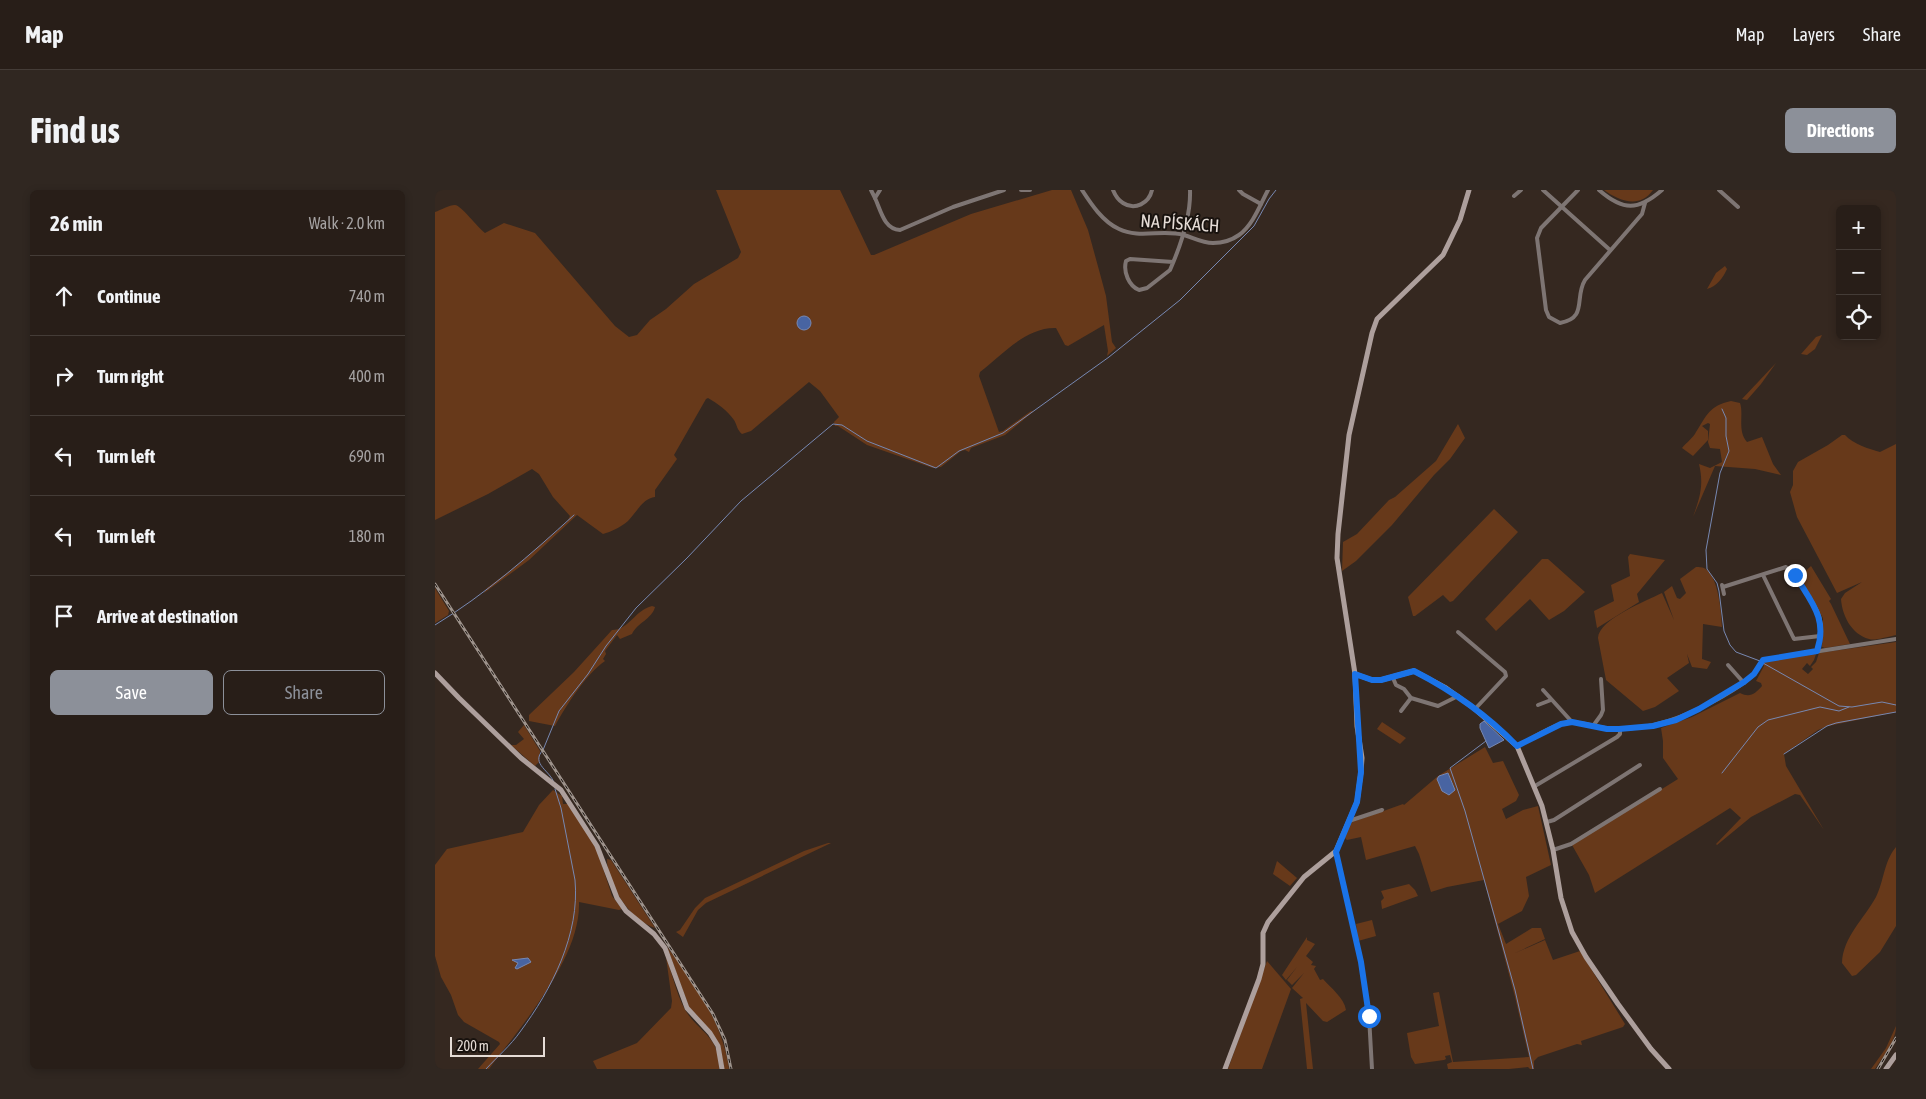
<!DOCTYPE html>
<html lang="en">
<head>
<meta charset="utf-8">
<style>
  :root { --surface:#281e18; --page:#302721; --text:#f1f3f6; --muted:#a5a2a2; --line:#443c37; --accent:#8c9099 }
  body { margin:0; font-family:"Asap Condensed",sans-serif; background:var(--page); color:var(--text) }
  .controls { position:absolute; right:15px; top:15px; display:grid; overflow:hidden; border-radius:8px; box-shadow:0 2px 8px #0003 }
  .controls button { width:45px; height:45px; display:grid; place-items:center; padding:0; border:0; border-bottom:1px solid var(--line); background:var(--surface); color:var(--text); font:25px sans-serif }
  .scale { position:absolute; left:15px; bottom:12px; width:95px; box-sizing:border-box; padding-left:5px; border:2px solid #e5dcd6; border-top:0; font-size:14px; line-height:18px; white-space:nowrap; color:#e5dcd6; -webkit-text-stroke:4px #18120e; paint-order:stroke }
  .stop { position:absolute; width:15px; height:15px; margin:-11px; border:4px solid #1a73e8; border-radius:50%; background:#fff }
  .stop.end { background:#1a73e8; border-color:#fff; box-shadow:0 1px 5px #0008 }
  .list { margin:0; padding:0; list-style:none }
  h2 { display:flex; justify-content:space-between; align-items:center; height:65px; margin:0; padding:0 20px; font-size:21px }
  h2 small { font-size:16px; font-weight:400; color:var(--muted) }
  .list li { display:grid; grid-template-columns:32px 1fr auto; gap:15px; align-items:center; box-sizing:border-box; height:80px; padding:0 20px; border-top:1px solid var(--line) }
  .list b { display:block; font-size:19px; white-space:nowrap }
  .list em { font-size:16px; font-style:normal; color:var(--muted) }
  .actions { display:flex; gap:10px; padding:15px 20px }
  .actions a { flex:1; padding:11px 0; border:1px solid var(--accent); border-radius:8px; text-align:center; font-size:18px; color:var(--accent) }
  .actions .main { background:var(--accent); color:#fff }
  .icon { flex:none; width:28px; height:28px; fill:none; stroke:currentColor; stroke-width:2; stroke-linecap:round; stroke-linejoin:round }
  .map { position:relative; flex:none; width:1461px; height:879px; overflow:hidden; border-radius:8px }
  header { display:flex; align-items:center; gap:30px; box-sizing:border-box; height:70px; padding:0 25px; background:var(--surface); border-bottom:1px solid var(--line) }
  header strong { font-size:24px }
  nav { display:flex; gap:28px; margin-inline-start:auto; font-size:18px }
  .intro { display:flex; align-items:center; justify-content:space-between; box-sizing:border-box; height:120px; padding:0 30px }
  h1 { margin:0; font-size:35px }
  .button { padding:12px 22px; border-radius:8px; background:var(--accent); color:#fff; font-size:18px; font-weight:700 }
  main { display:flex; gap:30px; padding:0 30px }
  aside { flex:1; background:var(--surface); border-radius:8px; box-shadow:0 2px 8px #0003 }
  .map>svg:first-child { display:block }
</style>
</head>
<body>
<header>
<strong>Map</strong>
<nav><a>Map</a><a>Layers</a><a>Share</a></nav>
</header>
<div class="intro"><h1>Find us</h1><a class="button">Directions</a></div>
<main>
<aside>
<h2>26 min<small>Walk · 2.0 km</small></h2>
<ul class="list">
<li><svg class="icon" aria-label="ahead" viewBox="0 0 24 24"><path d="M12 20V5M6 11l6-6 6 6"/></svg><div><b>Continue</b></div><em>740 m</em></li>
<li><svg class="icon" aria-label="right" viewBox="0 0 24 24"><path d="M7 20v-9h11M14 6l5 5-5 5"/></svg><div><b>Turn right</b></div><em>400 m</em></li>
<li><svg class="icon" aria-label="left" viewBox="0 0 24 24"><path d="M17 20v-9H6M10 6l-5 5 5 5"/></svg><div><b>Turn left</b></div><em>690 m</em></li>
<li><svg class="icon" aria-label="left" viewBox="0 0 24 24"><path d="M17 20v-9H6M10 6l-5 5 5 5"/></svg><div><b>Turn left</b></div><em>180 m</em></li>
<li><svg class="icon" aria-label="arrive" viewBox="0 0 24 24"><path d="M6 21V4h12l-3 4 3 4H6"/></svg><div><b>Arrive at destination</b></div></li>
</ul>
<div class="actions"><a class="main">Save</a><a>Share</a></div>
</aside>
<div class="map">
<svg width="1461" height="879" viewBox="0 0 1461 879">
  <rect width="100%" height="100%" fill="#352820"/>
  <g fill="#67391a" fill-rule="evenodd">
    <path d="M281,0H405L436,65H439L536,24L617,0H636L653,40L664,80L671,106L677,152L681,158L672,166L673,161L669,135L633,156L630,155L621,138C591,137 567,165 545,182L544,186L564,242L568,241L596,221H599L570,245L536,258L534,262L530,260L526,261L506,277L498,278L432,255L403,236H400L399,232L404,227L385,201L374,192L316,241L307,244C302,240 302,235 299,230C292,220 283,214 273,208L271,209L239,265L242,269L220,300V307C208,308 201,323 193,331C186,337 176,342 168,344L142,325L94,370L49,403L52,398L80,377L132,332L135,326L118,307L104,284L97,279L53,304L0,330V22C6,20 14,15 20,15C26,15 43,38 50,43L69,33L100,43L180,136L194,147L202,145L215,130L231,119L259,94L303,68L306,62Z"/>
    <path d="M1169,0H1218C1205,19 1184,11 1169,0Z"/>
    <path d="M1290,76L1292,79C1288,88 1282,96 1272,99L1281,83Z"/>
    <path d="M1387,145L1380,159L1372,165L1366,164L1381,147Z"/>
    <path d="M1341,173L1326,194L1312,210L1307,209Z"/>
    <path d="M1296,211L1305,213C1309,224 1302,241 1312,252L1327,247L1338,274L1346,285L1320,279L1280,276L1258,327C1265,307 1269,295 1264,274L1275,278L1287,272L1285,259L1275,258L1273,252L1275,234L1273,233L1267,236L1273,241V250L1258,266L1247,258C1252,252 1258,248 1261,242C1272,225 1274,216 1296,211Z"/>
    <path d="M1023,234L1030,248L1015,269L999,285L957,335L921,371L907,381L908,352L922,344L954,310L960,307L1001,271Z"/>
    <path d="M1407,245H1410C1418,254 1434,259 1445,262L1461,254V445L1457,446C1451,447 1440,451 1434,449C1416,444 1407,425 1406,409L1410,403L1427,392L1402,403L1362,327L1355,302L1358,295V281L1363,272L1393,255Z"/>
    <path d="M1059,319L1083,342L1018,411L1015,412L1008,405L980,426H978L973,407Z"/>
    <path d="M1195,364L1230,370L1202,404L1204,412L1162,438L1159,421L1179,411L1176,395L1195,386L1193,367Z"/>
    <path d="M1107,369H1113L1150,402L1129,421L1114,430L1095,409L1061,441L1050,429Z"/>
    <path d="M1376,376L1396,409L1394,411L1396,414L1415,454L1390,458L1387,457L1388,428L1363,388Z"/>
    <path d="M1261,377C1264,377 1267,377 1269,378C1284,386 1286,422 1287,437L1268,434L1267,469L1276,472L1272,479L1257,477L1252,464L1254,473L1232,488L1244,501L1220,517L1208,521L1171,490L1163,448C1164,429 1211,411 1227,403L1239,430L1229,402L1237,396L1242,408L1245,409L1251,403L1245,389Z"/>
    <path d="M0,398L14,421L13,425L0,433Z"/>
    <path d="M217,416L220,417C217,429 202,433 197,444L185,449L182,445L170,461L171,464L168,469L170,471C152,483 130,517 120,536L94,531V525L139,482L177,440C194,440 200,420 217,416Z"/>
    <path d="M1461,452V522L1393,536L1383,540L1349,564L1351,576L1389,640L1365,605L1360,604L1316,627L1282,655L1281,654L1306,628L1295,618L1160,703L1154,685L1137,655L1243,589L1228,568V551L1226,538L1257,527L1305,503C1315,508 1320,504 1327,496L1326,493L1321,491L1329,476L1328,474L1331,471L1381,464L1379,470L1375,476L1372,473L1367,479L1373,484L1378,479L1376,477L1381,472L1384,463Z"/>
    <path d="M947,532L971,548L965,554L942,539Z"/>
    <path d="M89,535L105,561L104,572L100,576L76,555H81L89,549L83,542Z"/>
    <path d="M1050,557L1058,573L1068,571L1084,605L1081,611L1067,619L1071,629L1088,620L1103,616L1116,675L1091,687L1094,706L1087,721L1063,734L1071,754L1097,738H1106L1110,749L1078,764L1110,750L1118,770L1145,761L1190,834L1188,837L1146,851L1147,855L1142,854L1103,867L1099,871V879H1095L1093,877L1074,879H1013L1012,874L1017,872L1015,865L1010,866L1011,869L1009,870L980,874L976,867L972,843L1004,836L998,803L1004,802L1018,872L1094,867L1080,807L1049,690L1012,697L996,702L984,664L980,656L931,670L926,647L912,650L909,647L915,633L968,614L969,615L1003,586ZM1013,583L1018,594L1019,600L1014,605L1007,601L1004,586Z"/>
    <path d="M118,600L127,606L128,614H133L161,657L177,706L187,719L184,720L144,712C146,768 86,836 54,879H43L65,854L64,852L29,832L23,825L16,805L6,787L0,766V675L12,659L88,642L104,615Z"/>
    <path d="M393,653H396L271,713L263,720L248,747L241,742L245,740L260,718L270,708L369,661Z"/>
    <path d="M1461,657V736L1445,762L1421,785L1417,786L1407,773C1408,747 1429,729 1441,707C1449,691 1449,671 1461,657Z"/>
    <path d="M172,669L176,670L220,738C195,730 172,695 172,669Z"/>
    <path d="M842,671L862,688L855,696L838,684Z"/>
    <path d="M974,694L980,700L983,706L947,719L946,711L949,708L946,701Z"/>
    <path d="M937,730L941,746L923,751L921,734Z"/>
    <path d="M872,747V750L880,754L871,766L878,772L876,775L881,776L879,779L885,790L888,789C896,798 909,808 911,820L892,832L888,831L871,813L878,879H872L865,809L868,808L857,798L869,783L857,795L852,790L862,777L851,790L847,785Z"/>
    <path d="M232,757C259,793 288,833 294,879H289L285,855L276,842L254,817Z"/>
    <path d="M231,767C237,783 241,802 249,818C263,843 285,845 284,879H162L158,871L202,853L236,818L237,811Z"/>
    <path d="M832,771L856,799L827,879H793Z"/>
    <path d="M1461,836C1461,851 1448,867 1440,879H1436L1451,858Z"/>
  </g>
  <g fill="#4864a2" stroke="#7788b2">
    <circle cx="369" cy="133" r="7"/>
    <path d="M1049,531L1069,550L1054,558L1045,538V534Z"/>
    <path d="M1013,583L1020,600L1014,605L1007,601L1002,589L1004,586Z"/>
    <path d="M93,768L96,772L82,779L80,778L83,773L77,770Z"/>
  </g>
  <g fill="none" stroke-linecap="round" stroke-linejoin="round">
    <g stroke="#7788b2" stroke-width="1">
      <path d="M1287,219L1291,228V246L1294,261L1285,283L1271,360L1272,379L1282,393L1284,401L1289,441L1295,455L1301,462L1325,471"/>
      <path d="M0,435C51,404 95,365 139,325"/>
      <path d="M1328,473L1404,516L1417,517L1447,512L1461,515"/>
      <path d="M1051,551L1015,578L1030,621L1080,800L1098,879"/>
      <path d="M1349,564L1392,536L1401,533L1461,522"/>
      <path d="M1287,583L1323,537L1333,530L1385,517L1404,521L1414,517"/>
      <path d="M119,593C116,581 95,574 108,560L124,521L153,484L171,456L201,418L252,368L306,311L398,234L407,235L432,251L501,278L524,261L568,243L674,167L745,110L819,36L834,9L841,0"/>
      <path d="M51,879C62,867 76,855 85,842C117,799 145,744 140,690L126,618L120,599"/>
    </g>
    <g stroke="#7e7573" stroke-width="4">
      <path d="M436,0L440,8"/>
      <path d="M445,0L440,8C446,21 449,39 465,40L518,17L569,0"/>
      <path d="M586,0H595"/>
      <path d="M647,0C656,14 668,32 684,39C704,49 728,39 749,45C759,48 767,53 778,53C787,53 797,50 804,45C818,35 825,15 833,0"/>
      <path d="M678,0C680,5 683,10 688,13C700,21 714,13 717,0"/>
      <path d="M804,0L808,4L826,14"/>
      <path d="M1108,0L1175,60"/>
      <path d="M1143,0L1106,38L1102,48L1111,120L1114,127L1125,133C1153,128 1139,108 1150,90L1207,24L1210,13"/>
      <path d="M1164,0C1188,21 1203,21 1227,0"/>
      <path d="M1284,0L1303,17"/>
      <path d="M1079,6L1086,0"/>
      <path d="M738,72L695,69L691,71C688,82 694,96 704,100L712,98L735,80C745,57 756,26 755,0"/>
      <path d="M1328,385L1359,449L1385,446"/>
      <path d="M1287,395L1289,404"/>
      <path d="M1288,397L1351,377C1360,384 1384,420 1385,430C1387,440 1385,452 1382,461"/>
      <path d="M1023,442L1070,482L1071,486L1040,519"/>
      <path d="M1293,475L1309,493"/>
      <path d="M958,488L961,495L969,499L976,508L1003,516L1023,506"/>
      <path d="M1108,500L1137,532"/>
      <path d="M1103,515L1116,510"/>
      <path d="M966,521L976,508"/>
      <path d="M1158,536L1166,525L1168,520L1166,489"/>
      <path d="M1082,556C1096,549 1111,539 1126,534C1143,529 1161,538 1178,539C1217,540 1250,527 1283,509C1295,502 1308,495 1318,485C1322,481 1324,474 1328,470L1461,449"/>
      <path d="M1100,596L1182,547L1185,544V539"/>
      <path d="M914,631L947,620"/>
      <path d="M1112,632L1119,630L1205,575"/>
      <path d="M1118,660L1136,654L1225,599"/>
      <path d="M901,661L926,772L934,826L937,879"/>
    </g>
    <g stroke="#ad9f9c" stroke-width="5">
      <path d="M0,483L24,508L86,568L126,600L162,656L182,708L191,721L219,744L230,758L252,818L275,843L283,856L287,879"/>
      <path d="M920,484L937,490H946L979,481L1011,498L1040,519L1082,556L1107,616L1118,660L1126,708L1137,742L1151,767L1183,814L1216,859L1234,879"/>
      <path d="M790,879L824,789L828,774V743L833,732L869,687L901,661L922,612L926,582L927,568L922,536L920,484L902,368L903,344L914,245L937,143L942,129L1008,65L1025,30L1034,0"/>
      <path d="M1451,879L1461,865"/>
    </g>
    <defs>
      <g id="rail">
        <path d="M0,394L278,824L290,850L296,879"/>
        <path d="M1443,879L1461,848"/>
      </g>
    </defs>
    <use href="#rail" stroke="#9e938c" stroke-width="3"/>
    <use href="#rail" stroke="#18120e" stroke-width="1" stroke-dasharray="4" stroke-linecap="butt"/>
  </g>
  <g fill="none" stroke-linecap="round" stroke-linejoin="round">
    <path stroke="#1a73e8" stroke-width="6" d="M934,826L926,772L901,662L922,612L926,582L920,484L937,490H946L979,481C1018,501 1052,525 1082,556L1126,534L1137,532L1172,539H1184L1218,536L1241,530L1264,519L1309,492L1319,484L1328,470L1382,461C1393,428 1376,412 1360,385"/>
  </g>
  <g text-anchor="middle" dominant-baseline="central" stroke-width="4" stroke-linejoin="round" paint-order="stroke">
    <g font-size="18" fill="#e5dcd6" stroke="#18120e">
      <text transform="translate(745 33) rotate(4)">NA PÍSKÁCH</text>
    </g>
  </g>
</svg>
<div class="controls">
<button>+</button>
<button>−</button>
<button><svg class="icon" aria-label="locate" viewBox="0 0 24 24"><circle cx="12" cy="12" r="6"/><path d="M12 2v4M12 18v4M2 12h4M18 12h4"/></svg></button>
</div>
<div class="scale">200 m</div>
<div class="stop" style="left:934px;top:826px"></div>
<div class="stop end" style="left:1360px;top:385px"></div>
</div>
</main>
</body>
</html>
